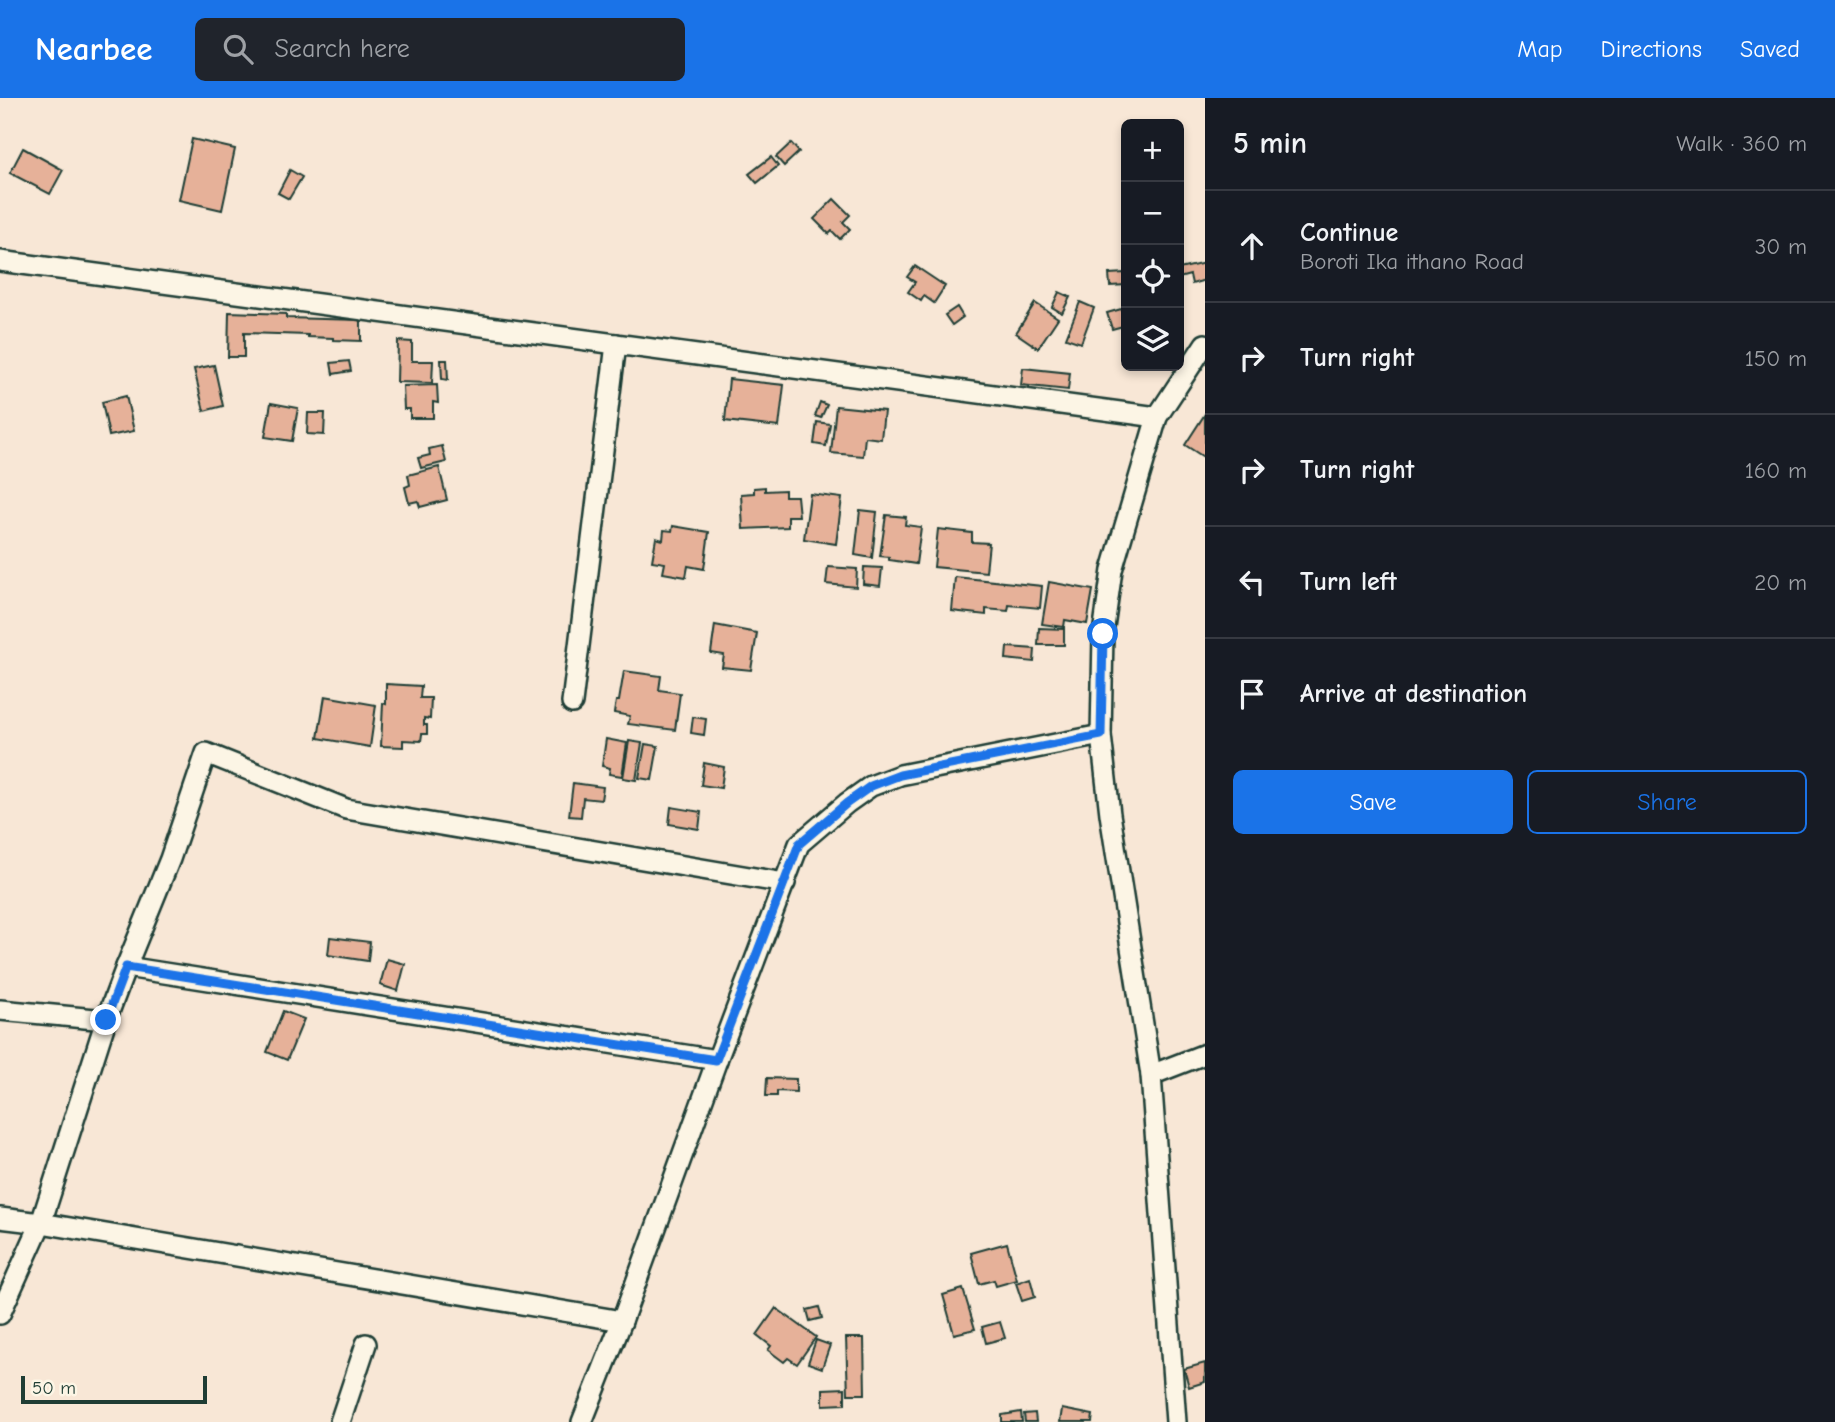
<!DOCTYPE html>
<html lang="en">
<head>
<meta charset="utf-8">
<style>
  :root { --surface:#171b24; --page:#20242c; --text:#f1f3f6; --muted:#9ea1a6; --line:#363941; --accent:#1a73e8 }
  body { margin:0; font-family:"Comic Neue",sans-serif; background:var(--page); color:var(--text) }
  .controls { position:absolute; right:21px; top:21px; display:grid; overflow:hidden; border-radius:10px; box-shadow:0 4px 10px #0003 }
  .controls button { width:63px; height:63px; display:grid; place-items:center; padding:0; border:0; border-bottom:2px solid var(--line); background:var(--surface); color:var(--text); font:35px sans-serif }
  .scale { position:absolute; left:21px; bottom:18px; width:186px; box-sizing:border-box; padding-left:7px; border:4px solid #1f3d34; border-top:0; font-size:19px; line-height:24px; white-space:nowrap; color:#1f3d34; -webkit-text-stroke:5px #fcf5e5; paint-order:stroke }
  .stop { position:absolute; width:21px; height:21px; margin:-16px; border:5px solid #1a73e8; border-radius:50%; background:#fff }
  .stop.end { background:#1a73e8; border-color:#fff; box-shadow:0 2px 7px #0008 }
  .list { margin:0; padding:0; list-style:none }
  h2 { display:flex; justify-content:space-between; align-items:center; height:91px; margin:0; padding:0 28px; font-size:30px }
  h2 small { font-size:23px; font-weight:400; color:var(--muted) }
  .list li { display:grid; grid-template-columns:46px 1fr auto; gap:21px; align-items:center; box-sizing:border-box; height:112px; padding:0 28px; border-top:2px solid var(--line) }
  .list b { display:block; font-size:26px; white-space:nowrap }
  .list p { margin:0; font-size:23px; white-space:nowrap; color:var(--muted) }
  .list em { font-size:23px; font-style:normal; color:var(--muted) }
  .actions { display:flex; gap:14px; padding:21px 28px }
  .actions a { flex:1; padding:16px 0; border:2px solid var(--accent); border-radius:10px; text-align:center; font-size:24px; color:var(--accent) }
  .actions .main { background:var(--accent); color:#fff }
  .icon { flex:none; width:38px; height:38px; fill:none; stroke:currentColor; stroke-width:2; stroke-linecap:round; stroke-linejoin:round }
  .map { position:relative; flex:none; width:1205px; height:1324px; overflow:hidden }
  header { display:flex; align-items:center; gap:42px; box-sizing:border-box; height:98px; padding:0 35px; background:var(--accent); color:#fff }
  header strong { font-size:33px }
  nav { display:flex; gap:38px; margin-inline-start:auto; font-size:24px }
  .search { width:490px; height:63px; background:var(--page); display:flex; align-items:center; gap:18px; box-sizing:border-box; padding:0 24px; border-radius:10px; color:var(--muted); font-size:26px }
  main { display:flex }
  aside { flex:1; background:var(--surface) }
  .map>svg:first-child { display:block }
</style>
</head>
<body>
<header>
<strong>Nearbee</strong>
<div class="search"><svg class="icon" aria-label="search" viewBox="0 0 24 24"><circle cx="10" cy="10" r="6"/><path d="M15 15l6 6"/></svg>Search here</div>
<nav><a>Map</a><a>Directions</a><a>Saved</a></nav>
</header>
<main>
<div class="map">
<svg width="1205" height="1324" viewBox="0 0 1205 1324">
  <rect width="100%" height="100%" fill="#f8e7d6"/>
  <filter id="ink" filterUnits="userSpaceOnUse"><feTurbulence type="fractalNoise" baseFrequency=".0143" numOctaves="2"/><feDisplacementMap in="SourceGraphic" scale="14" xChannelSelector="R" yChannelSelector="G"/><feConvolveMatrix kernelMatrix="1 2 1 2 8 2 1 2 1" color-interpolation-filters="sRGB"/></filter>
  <g filter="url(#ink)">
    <g fill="#e6b199" stroke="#1f3d34" stroke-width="2">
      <path d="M192,41L235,51L222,112L179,102Z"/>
      <path d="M791,45L799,54L784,68L776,59Z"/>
      <path d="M23,50L63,72L50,96L10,75Z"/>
      <path d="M771,59L778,68L757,85L749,76Z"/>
      <path d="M290,72L302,79L289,101L278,95Z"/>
      <path d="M834,101L850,117L843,124L850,131L840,141L832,133L829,136L814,121Z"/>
      <path d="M1205,165V182L1192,186L1190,177L1179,180V171Z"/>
      <path d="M915,168L945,188L934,205L924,198L921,203L908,194L915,184L907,179Z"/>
      <path d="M1125,175L1126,187L1110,188L1109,176Z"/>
      <path d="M1059,194L1070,199L1062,215L1052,209Z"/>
      <path d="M1080,204L1094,210L1081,245L1066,240Z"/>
      <path d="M1035,205L1058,220L1038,250L1016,235Z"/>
      <path d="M957,209L963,219L952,227L945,217Z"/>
      <path d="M1125,210L1126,212V238L1123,228L1112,231L1107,215Z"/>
      <path d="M229,214L286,216V220L361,222V243L333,242V240L308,239V237L244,235V259H228Z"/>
      <path d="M1183,233L1184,244L1179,245V234Z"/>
      <path d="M398,243L412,244V263H433L432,285L397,284Z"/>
      <path d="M441,262H447L448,282L442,281Z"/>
      <path d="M349,263L351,273L333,276L331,265Z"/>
      <path d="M214,267L223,308L204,313L194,271Z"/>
      <path d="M1023,270L1070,275L1068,292L1021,287Z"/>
      <path d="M729,281L784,287L779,329L725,323Z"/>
      <path d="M437,287L438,305L433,304V320H410V311H404L403,288Z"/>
      <path d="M126,298L134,333L109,338L102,304Z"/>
      <path d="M820,304L827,307L821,320L815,318Z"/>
      <path d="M271,305L298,310L292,343L265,339Z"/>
      <path d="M836,308L884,313L881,341L865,339L863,358L831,355Z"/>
      <path d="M308,315H325L324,337L307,336Z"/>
      <path d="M1205,316V360L1185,347Z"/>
      <path d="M817,324L830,326L826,348L814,346Z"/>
      <path d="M442,348L446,364L421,370L418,360L430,357L429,351Z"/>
      <path d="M439,369L447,402L420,409L418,403L409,405L405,389L410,387L408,377Z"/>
      <path d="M765,389V393L785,392V398H797L799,418H788V429L743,431L741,396L754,395V390Z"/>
      <path d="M810,396L842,400L836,446L804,441Z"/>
      <path d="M860,412L877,414L872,460L855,457Z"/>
      <path d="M886,417L906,419L905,427L921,429L916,466L889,462V459L880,458Z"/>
      <path d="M673,428L709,434L704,471L688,468L686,479L663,475L665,465L652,463L656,440L663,442L664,432L672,433Z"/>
      <path d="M938,431L972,435V444L989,445L986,474L934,469Z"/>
      <path d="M828,469L857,471L856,489L826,486Z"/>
      <path d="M864,469L882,470L880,488L863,486Z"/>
      <path d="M955,479L1042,488L1040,510L1009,507L1008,513L986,511V517L952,513Z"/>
      <path d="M1049,484L1093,492L1087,526L1065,522L1064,529L1042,526Z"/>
      <path d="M715,527L757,535L751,572L722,569L724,557L711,555Z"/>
      <path d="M1039,530L1064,531V547H1038Z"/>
      <path d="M1007,549L1035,551L1034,564L1006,561Z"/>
      <path d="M624,573L661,578L659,592L680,595L675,632L628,626L630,618L614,615L616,603H619Z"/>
      <path d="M386,586L421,588L420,600H431L430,621L424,620V627H427V636H422L421,643L403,642V649L381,648L383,605L386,606Z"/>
      <path d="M325,598L376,607L370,649L318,640Z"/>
      <path d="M693,619L706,621L704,637L691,635Z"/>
      <path d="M606,641L627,645L622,678L609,676L610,670L602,668Z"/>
      <path d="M629,643L642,645L636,682L623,680Z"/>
      <path d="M645,646L658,648L652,682L639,680Z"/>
      <path d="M704,665L724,669L721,690L701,687Z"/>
      <path d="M573,685L603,689L601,702L583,700L581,719L569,718Z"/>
      <path d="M671,709L701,714L699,731L669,726Z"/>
      <path d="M330,839L370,844L368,863L328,857Z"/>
      <path d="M387,861L405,866L398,893L380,887Z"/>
      <path d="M283,913L304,921L287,962L267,954Z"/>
      <path d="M767,980L796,981V994L777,993V998H766Z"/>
      <path d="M1007,1145L1017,1182L996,1188L994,1182L979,1186L971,1155Z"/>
      <path d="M1030,1180L1035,1199L1022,1203L1016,1185Z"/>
      <path d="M963,1191L975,1231L954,1236L943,1197Z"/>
      <path d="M819,1209L822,1220L810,1223L807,1212Z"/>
      <path d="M776,1210L816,1239L797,1266L788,1260L784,1264L768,1252L771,1248L757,1237Z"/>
      <path d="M1000,1224L1005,1240L986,1245L982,1229Z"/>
      <path d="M846,1240H864L865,1296H848Z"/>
      <path d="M816,1242L830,1247L822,1270L808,1265Z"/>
      <path d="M1205,1265V1284L1189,1289L1184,1271Z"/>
      <path d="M845,1290V1306L823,1307V1291Z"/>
      <path d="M1062,1311L1093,1317L1092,1324H1060Z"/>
      <path d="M1021,1314L1022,1324H1002V1317Z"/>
      <path d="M1035,1315L1036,1324H1025L1024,1316Z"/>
    </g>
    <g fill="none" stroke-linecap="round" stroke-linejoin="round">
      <defs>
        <g id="minor">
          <path d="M0,163L1157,319"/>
          <path d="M572,605L616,246"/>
          <path d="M126,869L717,962"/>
          <path d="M0,912L106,922"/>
          <path d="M1151,977L1205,956"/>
          <path d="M0,1120L41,1125L622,1223"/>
          <path d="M0,1216L41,1125L106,922L126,869L170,761L206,655L346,711L785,785"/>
          <path d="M340,1324L366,1246"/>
          <path d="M582,1324L622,1223L717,962L799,746L847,705L871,688L900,677L1101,637"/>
          <path d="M1176,1324L1151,977L1110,716L1101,637L1103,536L1112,472L1157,319L1205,246"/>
        </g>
      </defs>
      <use href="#minor" stroke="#1f3d34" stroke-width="24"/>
      <use href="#minor" stroke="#fcf5e5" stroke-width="19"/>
    </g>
  </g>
  <g fill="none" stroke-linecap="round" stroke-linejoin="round" filter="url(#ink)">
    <path stroke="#1a73e8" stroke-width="9" d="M106,922L126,869L716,962L799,746L847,705L871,688L900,677L1101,637L1103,536"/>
  </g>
</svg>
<div class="controls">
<button>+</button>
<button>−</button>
<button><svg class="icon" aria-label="locate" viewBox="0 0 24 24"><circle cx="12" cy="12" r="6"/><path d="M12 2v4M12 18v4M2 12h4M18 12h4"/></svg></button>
<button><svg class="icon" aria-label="layers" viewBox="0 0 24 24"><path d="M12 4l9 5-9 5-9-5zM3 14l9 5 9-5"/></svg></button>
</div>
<div class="scale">50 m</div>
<div class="stop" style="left:1103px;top:536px"></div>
<div class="stop end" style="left:106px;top:922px"></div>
</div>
<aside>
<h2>5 min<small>Walk · 360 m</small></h2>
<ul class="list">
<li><svg class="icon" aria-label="ahead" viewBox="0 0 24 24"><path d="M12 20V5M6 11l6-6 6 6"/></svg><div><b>Continue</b><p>Boroti Ika ithano Road</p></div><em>30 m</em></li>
<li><svg class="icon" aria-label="right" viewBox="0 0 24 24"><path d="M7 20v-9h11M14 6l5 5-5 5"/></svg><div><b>Turn right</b></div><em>150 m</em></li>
<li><svg class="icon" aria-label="right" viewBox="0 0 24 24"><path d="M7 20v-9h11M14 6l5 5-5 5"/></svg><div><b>Turn right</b></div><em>160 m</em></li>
<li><svg class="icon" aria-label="left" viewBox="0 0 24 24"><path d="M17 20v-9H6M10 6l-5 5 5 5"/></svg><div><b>Turn left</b></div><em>20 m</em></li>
<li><svg class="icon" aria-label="arrive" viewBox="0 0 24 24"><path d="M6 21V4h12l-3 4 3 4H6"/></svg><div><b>Arrive at destination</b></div></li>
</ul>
<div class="actions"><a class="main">Save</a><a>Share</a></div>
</aside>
</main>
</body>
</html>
